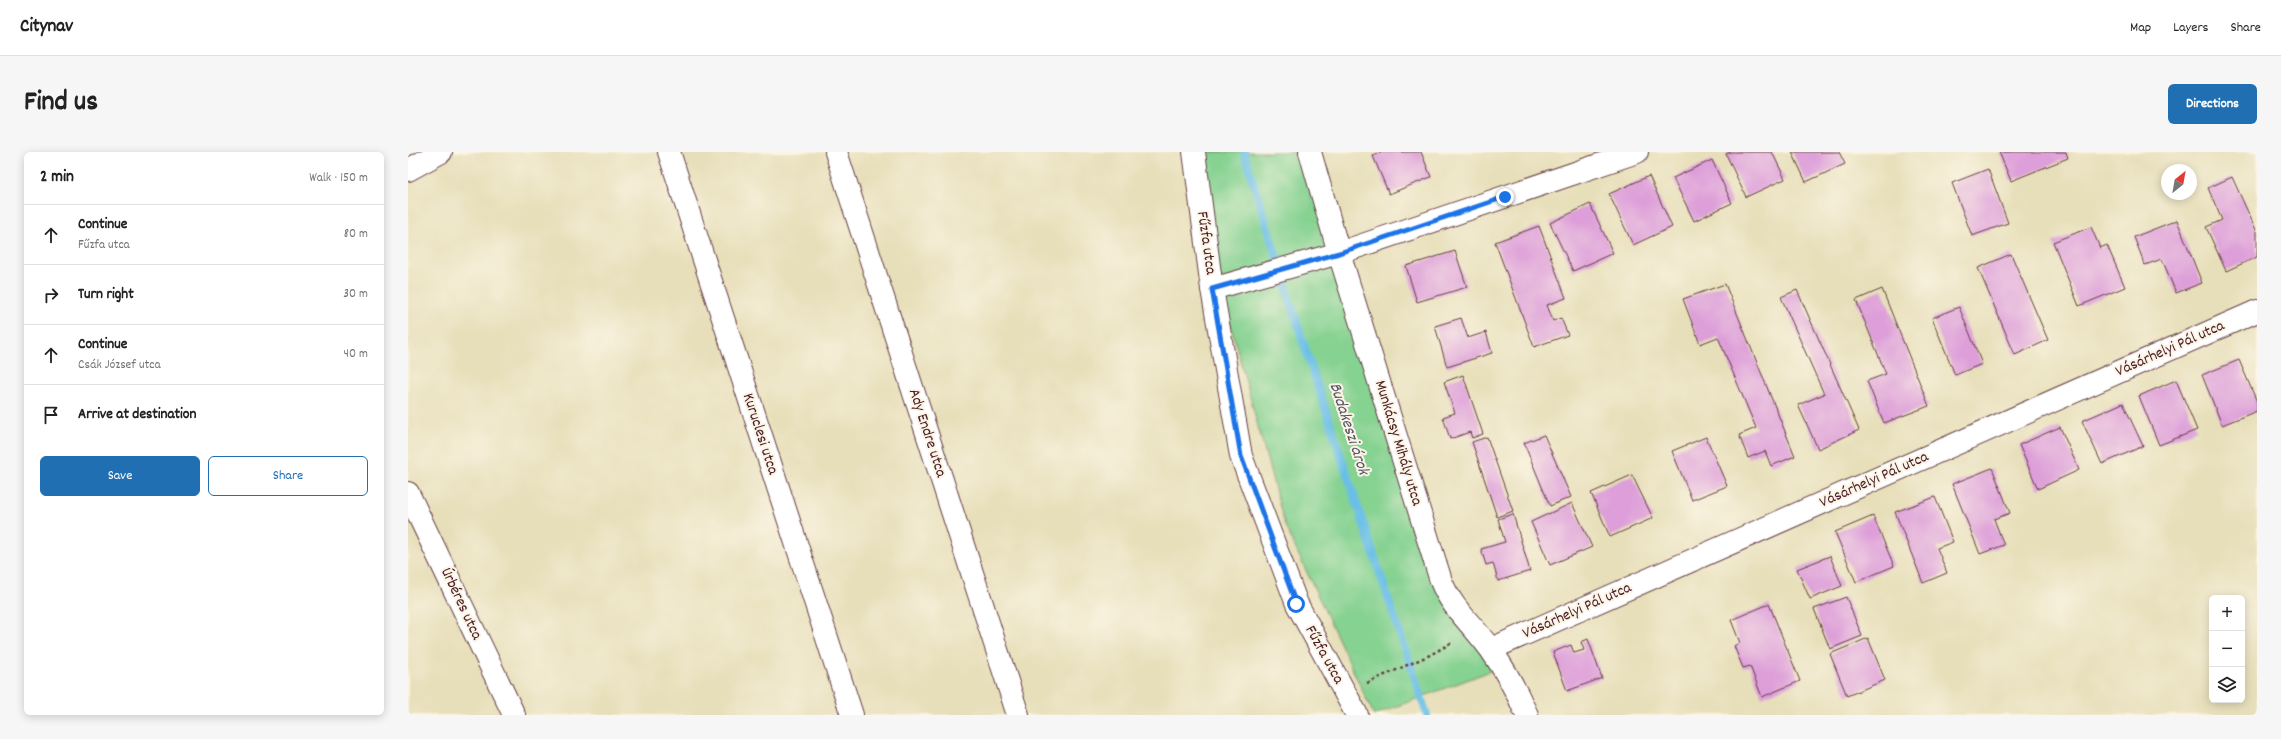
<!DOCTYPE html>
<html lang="en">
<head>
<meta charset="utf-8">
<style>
  :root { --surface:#fff; --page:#f6f6f6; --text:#222; --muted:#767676; --line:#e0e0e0; --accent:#1f6fb2 }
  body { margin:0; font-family:Dekko,sans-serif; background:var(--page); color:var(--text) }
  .controls { position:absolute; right:12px; bottom:12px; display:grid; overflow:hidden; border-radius:6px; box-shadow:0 2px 10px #0003 }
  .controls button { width:36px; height:36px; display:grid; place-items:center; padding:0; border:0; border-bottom:1px solid var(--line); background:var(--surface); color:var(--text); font:20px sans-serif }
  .compass { position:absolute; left:1753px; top:12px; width:36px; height:36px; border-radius:50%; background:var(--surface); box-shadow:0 2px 10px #0003; rotate:31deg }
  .stop { position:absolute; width:12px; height:12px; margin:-9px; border:3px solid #1a73e8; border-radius:50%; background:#fff }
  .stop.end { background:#1a73e8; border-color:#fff; box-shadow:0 1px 4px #0008 }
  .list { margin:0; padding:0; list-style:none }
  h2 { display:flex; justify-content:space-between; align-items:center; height:52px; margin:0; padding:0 16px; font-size:17px }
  h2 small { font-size:13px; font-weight:400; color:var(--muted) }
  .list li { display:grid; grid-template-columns:26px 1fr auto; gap:12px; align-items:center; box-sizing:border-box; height:60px; padding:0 16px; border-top:1px solid var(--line) }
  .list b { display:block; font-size:15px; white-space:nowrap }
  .list p { margin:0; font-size:13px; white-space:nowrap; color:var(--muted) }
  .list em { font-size:13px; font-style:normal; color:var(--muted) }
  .actions { display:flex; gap:8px; padding:12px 16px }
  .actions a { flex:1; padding:9px 0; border:1px solid var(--accent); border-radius:6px; text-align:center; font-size:14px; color:var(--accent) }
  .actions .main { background:var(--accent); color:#fff }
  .icon { flex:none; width:22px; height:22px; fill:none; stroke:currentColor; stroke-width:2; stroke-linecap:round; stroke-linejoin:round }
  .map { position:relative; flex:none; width:1849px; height:563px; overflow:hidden; border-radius:6px }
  header { display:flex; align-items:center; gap:24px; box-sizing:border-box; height:56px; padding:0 20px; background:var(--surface); border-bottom:1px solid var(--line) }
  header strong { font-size:19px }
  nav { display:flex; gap:22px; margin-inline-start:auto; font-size:14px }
  .intro { display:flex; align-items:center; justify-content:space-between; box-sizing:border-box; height:96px; padding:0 24px }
  h1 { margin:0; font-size:28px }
  .button { padding:10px 18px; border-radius:6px; background:var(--accent); color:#fff; font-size:14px; font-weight:700 }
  main { display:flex; gap:24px; padding:0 24px }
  aside { flex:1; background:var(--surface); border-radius:6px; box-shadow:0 2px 10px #0003 }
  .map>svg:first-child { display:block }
</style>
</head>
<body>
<header>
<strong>Citynav</strong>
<nav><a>Map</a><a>Layers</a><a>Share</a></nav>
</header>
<div class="intro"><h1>Find us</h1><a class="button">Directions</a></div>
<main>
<aside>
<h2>2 min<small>Walk · 150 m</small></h2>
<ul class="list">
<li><svg class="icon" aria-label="ahead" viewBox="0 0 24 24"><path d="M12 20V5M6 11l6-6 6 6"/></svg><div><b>Continue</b><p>Fűzfa utca</p></div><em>80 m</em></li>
<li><svg class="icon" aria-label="right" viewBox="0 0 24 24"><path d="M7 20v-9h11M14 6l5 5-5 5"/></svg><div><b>Turn right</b></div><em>30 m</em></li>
<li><svg class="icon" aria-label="ahead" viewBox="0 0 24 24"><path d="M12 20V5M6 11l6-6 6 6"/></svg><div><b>Continue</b><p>Csák József utca</p></div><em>40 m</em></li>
<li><svg class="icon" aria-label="arrive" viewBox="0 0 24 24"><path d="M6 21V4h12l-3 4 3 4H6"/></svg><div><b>Arrive at destination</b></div></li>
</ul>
<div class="actions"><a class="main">Save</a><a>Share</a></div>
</aside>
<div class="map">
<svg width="1849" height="563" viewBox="0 0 1849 563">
  <rect width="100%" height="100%" fill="#fcf5e5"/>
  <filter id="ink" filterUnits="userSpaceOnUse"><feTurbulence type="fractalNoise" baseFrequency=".025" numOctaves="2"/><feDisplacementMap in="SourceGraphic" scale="8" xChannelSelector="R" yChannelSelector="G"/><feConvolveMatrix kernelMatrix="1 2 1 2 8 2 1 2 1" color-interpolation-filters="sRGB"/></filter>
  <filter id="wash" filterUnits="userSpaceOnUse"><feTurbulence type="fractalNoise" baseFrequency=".012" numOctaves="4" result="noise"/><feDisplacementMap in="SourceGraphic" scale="16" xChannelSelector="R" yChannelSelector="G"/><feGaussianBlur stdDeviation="0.9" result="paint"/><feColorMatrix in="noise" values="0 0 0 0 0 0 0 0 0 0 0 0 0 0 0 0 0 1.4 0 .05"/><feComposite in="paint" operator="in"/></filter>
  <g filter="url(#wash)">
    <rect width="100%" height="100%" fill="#e7dfba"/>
    <path fill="#85d291" stroke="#68785e" d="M789,0H904L1024,392L1062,479L1093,515L966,563L877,374L813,138Z"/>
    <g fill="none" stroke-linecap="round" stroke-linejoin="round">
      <path stroke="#6abfe7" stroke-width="8" d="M836,0L895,190L1019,563"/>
    </g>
    <g id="blocks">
      <g fill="#dd9ed9">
        <path d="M975,0H1013L1023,25L981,42L965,4Z"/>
        <path d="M1322,0H1364L1377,27L1338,45L1318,2Z"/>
        <path d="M1384,0H1431L1437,12L1398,30Z"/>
        <path d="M1591,0H1658L1660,6L1603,29Z"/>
        <path d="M1304,8L1324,51L1286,69L1265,26Z"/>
        <path d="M1580,17L1600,71L1564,84L1544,31Z"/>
        <path d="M1241,24L1264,75L1225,93L1201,42Z"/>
        <path d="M1824,25L1849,80V105L1818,119L1798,75L1814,68L1800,36Z"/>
        <path d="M1182,52L1205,101L1165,119L1142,71Z"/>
        <path d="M1769,68L1794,131L1768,141L1754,107L1737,113L1726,85Z"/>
        <path d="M1131,74L1158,146L1139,153L1145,169L1153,166L1160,183L1126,195L1087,90Z"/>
        <path d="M1683,75L1692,96L1699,93L1717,135L1671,154L1645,90Z"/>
        <path d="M1047,99L1059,135L1009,150L998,114Z"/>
        <path d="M1603,102L1640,188L1607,203L1570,116Z"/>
        <path d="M1317,132L1387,304L1363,314L1357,299L1340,306L1331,283L1348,276L1310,185L1292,192L1275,147Z"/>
        <path d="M1474,137L1521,254L1476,271L1459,229L1478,222L1448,148Z"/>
        <path d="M1389,138L1451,278L1410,297L1390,253L1416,242L1373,145Z"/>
        <path d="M1551,155L1574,212L1547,223L1524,166Z"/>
        <path d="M1053,166L1060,186L1078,180L1084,201L1039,215L1027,174Z"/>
        <path d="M1831,208L1849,250V259L1814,273L1794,223Z"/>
        <path d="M1055,223L1075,282L1064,286L1062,280L1042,287L1035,265L1047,261L1036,230Z"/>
        <path d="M1768,228L1789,278L1751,293L1731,244Z"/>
        <path d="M1715,251L1735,294L1694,312L1674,269Z"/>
        <path d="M1652,275L1671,318L1630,337L1611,293Z"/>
        <path d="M1136,283L1163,345L1142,354L1116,291Z"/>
        <path d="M1079,285L1105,359L1089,365L1064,290Z"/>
        <path d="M1298,285L1319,334L1284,348L1264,299Z"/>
        <path d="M1584,316L1602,361L1586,367L1596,393L1572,402L1544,332Z"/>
        <path d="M1224,323L1245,366L1202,385L1183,341Z"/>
        <path d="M1527,345L1545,390L1529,396L1539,421L1515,431L1487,360Z"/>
        <path d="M1164,351L1184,395L1142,413L1123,370Z"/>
        <path d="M1105,362L1122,419L1090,429L1085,411L1078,413L1073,397L1097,390L1090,367Z"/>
        <path d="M1465,364L1486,414L1448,430L1427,380Z"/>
        <path d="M1422,404L1434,434L1402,447L1389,417Z"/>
        <path d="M1438,445L1454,484L1422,497L1406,457Z"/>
        <path d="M1361,452L1392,529L1354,545L1342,514L1335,516L1326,494L1332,491L1323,468Z"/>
        <path d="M1460,486L1477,528L1439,544L1422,502Z"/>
        <path d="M1180,487L1194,526L1159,539L1145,500L1163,493L1166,501L1176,498L1173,490Z"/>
      </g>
    </g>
  </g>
  <g filter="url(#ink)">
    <use href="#blocks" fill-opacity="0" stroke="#623c40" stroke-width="1"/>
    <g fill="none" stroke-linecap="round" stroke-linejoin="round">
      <defs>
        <g id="minor">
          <path d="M261,0L444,563"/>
          <path d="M428,0L610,563"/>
          <path d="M786,0L804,137L833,304L889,452L949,563"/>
          <path d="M902,0L931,101L1033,429C1044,457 1066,474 1083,498C1098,519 1109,540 1119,563"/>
          <path d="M0,18L33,0"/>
          <path d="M804,137L931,101L1229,0"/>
          <path d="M0,341L106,563"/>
          <path d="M1083,497L1849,159"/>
        </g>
      </defs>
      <use href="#minor" stroke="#623c40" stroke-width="24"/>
      <path stroke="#623c40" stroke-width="2.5" stroke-dasharray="3 3" stroke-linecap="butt" d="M959,531L1022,503L1045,490"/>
      <use href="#minor" stroke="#fff" stroke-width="22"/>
    </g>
  </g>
  <g fill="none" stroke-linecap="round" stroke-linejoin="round" filter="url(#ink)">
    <path stroke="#1a73e8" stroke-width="5" d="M888,452L833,304L804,137L931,101L1097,45"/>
  </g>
  <g text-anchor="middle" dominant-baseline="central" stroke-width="4" stroke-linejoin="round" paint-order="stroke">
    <g font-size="16" fill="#4a1f2b" stroke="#fcf5e5">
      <text transform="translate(798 91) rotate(82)">Fűzfa utca</text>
      <text transform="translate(1762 197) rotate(-24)">Vásárhelyi Pál utca</text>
      <text transform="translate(519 281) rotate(72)">Ady Endre utca</text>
      <text transform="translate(352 282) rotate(72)">Kuruclesi utca</text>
      <text transform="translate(990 291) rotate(73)">Munkácsy Mihály utca</text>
      <text transform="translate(1466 328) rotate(-24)">Vásárhelyi Pál utca</text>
      <text transform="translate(53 452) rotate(65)">Úrbéres utca</text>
      <text transform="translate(1169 459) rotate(-24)">Vásárhelyi Pál utca</text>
      <text transform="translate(916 503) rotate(61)">Fűzfa utca</text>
    </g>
    <g font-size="17" font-style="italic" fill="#55576d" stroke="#fcf5e5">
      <text transform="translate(940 277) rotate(72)">Budakeszi árok</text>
    </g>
  </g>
</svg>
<div class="controls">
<button>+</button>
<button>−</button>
<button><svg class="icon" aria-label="layers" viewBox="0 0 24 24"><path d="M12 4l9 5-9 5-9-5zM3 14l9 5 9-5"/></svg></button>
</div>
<svg class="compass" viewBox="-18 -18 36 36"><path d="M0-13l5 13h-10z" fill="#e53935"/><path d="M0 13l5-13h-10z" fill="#767676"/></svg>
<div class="stop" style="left:888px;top:452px"></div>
<div class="stop end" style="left:1097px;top:45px"></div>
</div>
</main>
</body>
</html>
